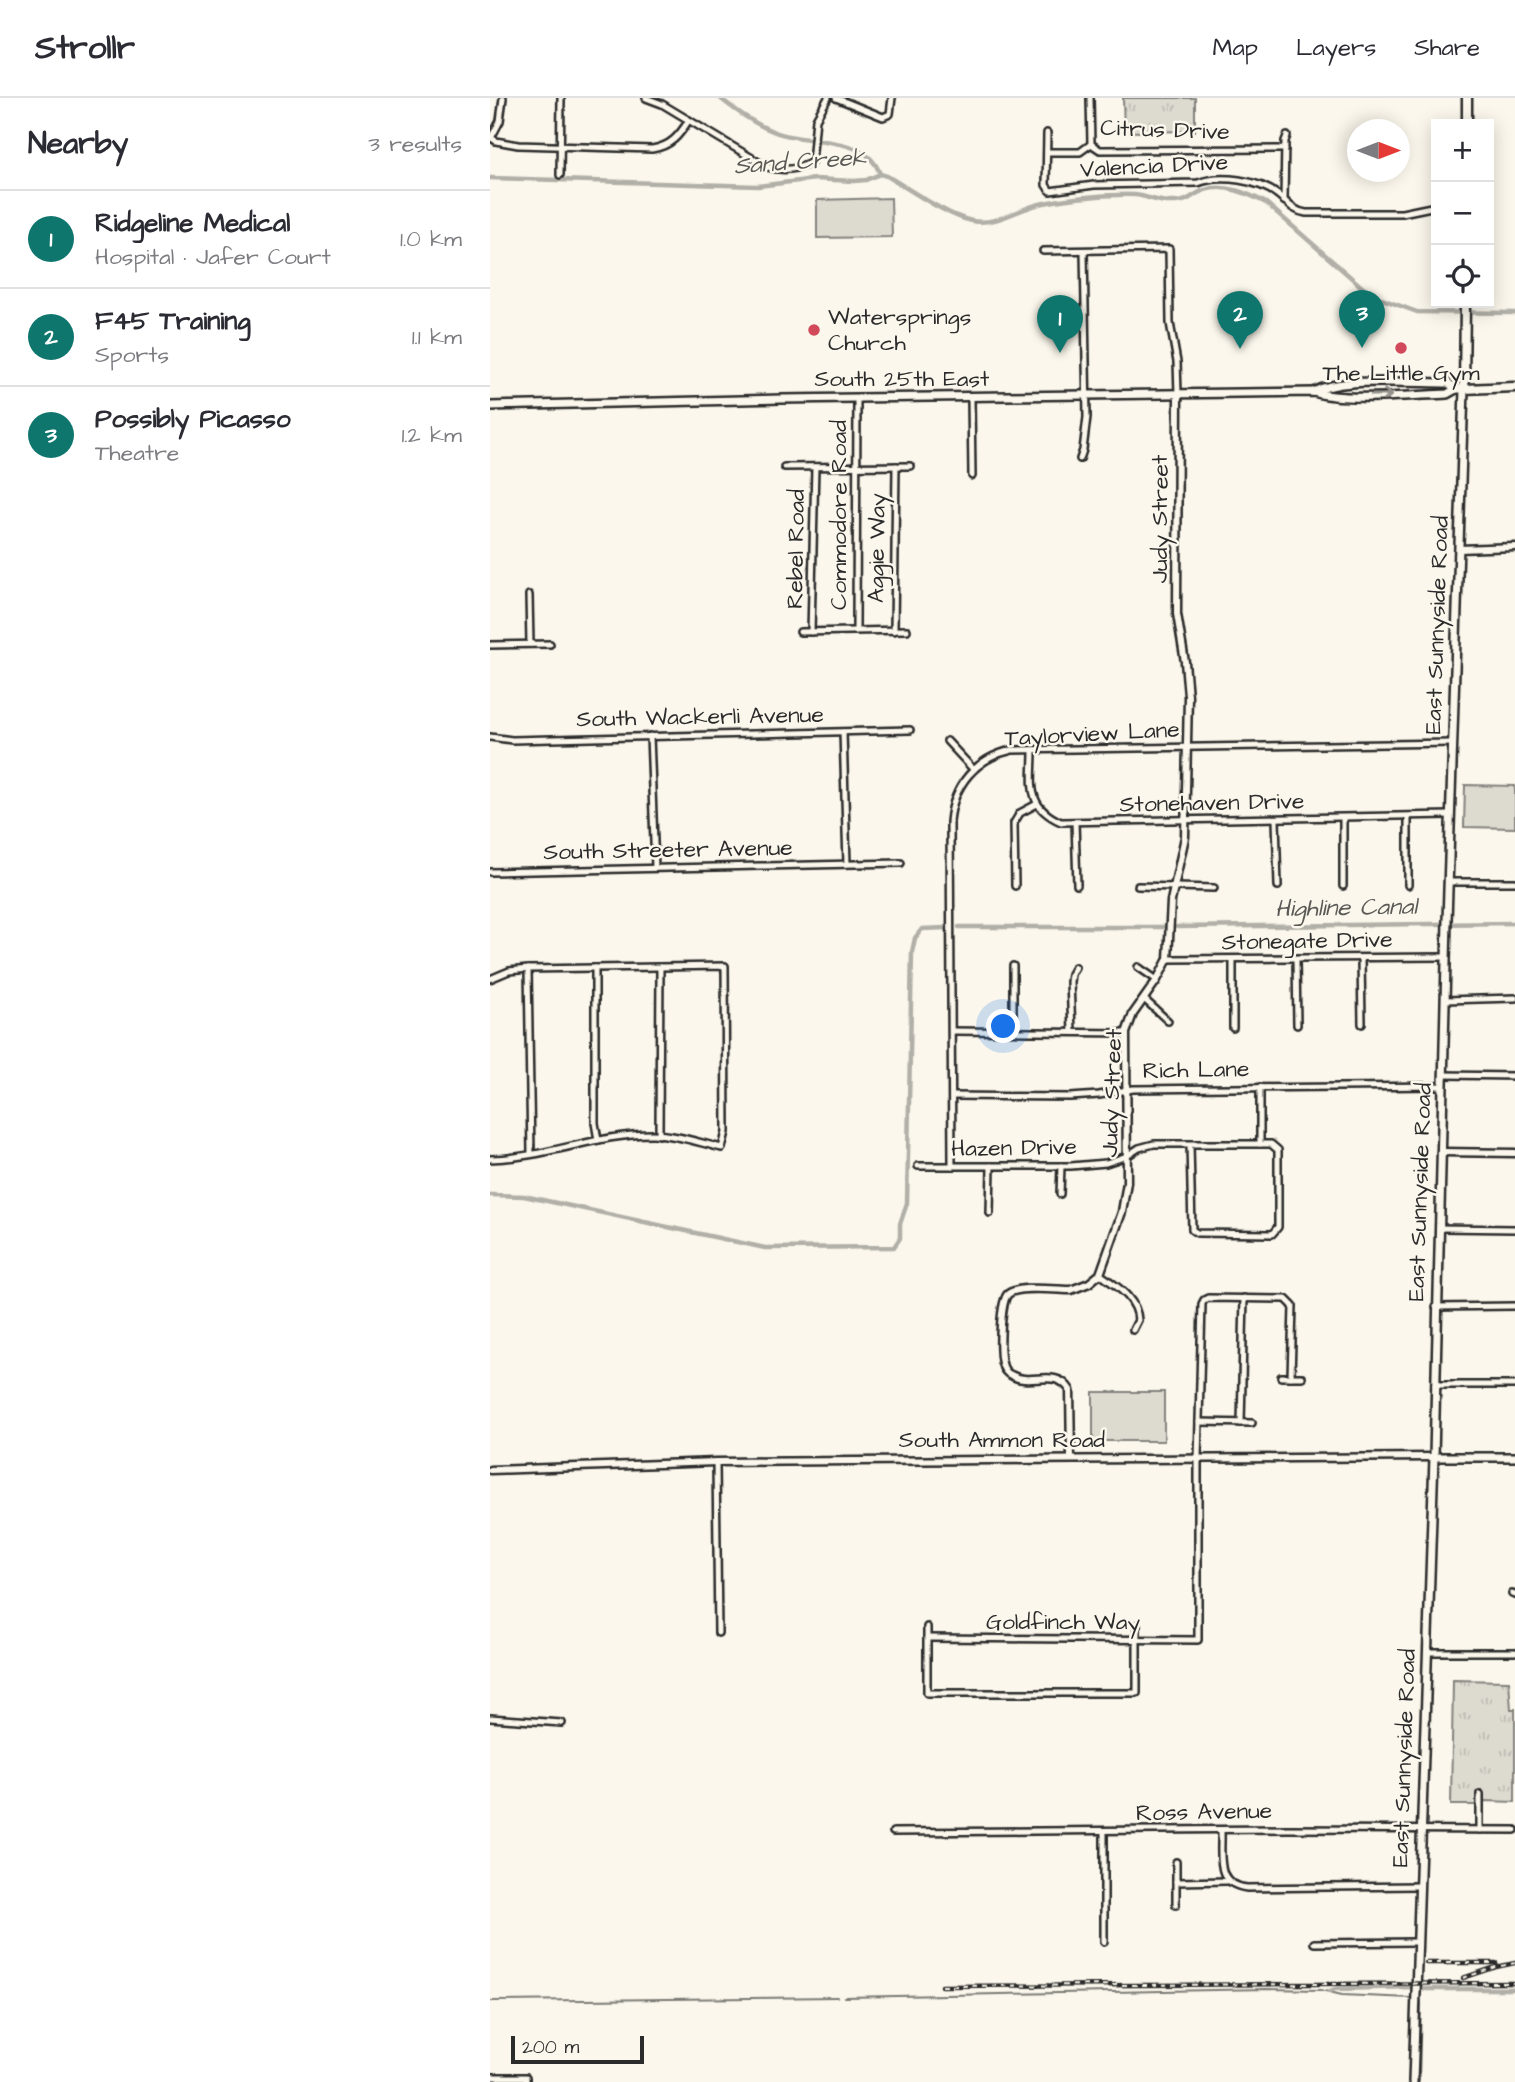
<!DOCTYPE html>
<html lang="en">
<head>
<meta charset="utf-8">
<style>
  :root { --surface:#fff; --page:#f2f2f3; --text:#2b2b33; --muted:#7c7c81; --line:#e1e1e2; --accent:#0f766e }
  body { margin:0; font-family:"Architects Daughter",sans-serif; background:var(--page); color:var(--text) }
  .controls { position:absolute; right:21px; top:21px; display:grid; overflow:hidden; border-radius:0px; box-shadow:0 4px 18px #0003 }
  .controls button { width:63px; height:63px; display:grid; place-items:center; padding:0; border:0; border-bottom:2px solid var(--line); background:var(--surface); color:var(--text); font:35px sans-serif }
  .compass { position:absolute; left:857px; top:21px; width:63px; height:63px; border-radius:50%; background:var(--surface); box-shadow:0 4px 18px #0003; rotate:90deg }
  .scale { position:absolute; left:21px; bottom:18px; width:133px; box-sizing:border-box; padding-left:7px; border:4px solid #2b2b2b; border-top:0; font-size:19px; line-height:24px; white-space:nowrap; color:#2b2b2b; -webkit-text-stroke:5px #fbf7ec; paint-order:stroke }
  .you { position:absolute; left:514px; top:929px; width:24px; height:24px; margin:-18px; border:5px solid #fff; border-radius:50%; background:#1a73e8; box-shadow:0 0 0 10px #1a73e833 }
  .badge { display:grid; place-items:center; width:46px; height:46px; border-radius:50%; background:var(--accent); color:#fff; font-size:23px; font-weight:700 }
  .pin { position:absolute; translate:-50% -58px; filter:drop-shadow(0 2px 4px #0008) }
  .pin::after { content:''; position:absolute; top:37px; width:24px; height:21px; background:inherit; clip-path:polygon(0 0,100% 0,50% 100%) }
  .list { margin:0; padding:0; list-style:none }
  h2 { display:flex; justify-content:space-between; align-items:center; height:91px; margin:0; padding:0 28px; font-size:30px }
  h2 small { font-size:23px; font-weight:400; color:var(--muted) }
  .list li { display:grid; grid-template-columns:46px 1fr auto; gap:21px; align-items:center; box-sizing:border-box; height:98px; padding:0 28px; border-top:2px solid var(--line) }
  .list b { display:block; font-size:26px; white-space:nowrap }
  .list p { margin:0; font-size:23px; white-space:nowrap; color:var(--muted) }
  .list em { font-size:23px; font-style:normal; color:var(--muted) }
  .icon { flex:none; width:38px; height:38px; fill:none; stroke:currentColor; stroke-width:2; stroke-linecap:round; stroke-linejoin:round }
  .map { position:relative; flex:none; width:1025px; height:1984px; overflow:hidden }
  header { display:flex; align-items:center; gap:42px; box-sizing:border-box; height:98px; padding:0 35px; background:var(--surface); border-bottom:2px solid var(--line) }
  header strong { font-size:33px }
  nav { display:flex; gap:38px; margin-inline-start:auto; font-size:24px }
  main { display:flex }
  aside { flex:1; background:var(--surface) }
  .map>svg:first-child { display:block }
</style>
</head>
<body>
<header>
<strong>Strollr</strong>
<nav><a>Map</a><a>Layers</a><a>Share</a></nav>
</header>
<main>
<aside>
<h2>Nearby<small>3 results</small></h2>
<ul class="list">
<li><span class="badge">1</span><div><b>Ridgeline Medical</b><p>Hospital · Jafer Court</p></div><em>1.0 km</em></li>
<li><span class="badge">2</span><div><b>F45 Training</b><p>Sports</p></div><em>1.1 km</em></li>
<li><span class="badge">3</span><div><b>Possibly Picasso</b><p>Theatre</p></div><em>1.2 km</em></li>
</ul>
</aside>
<div class="map">
<svg width="1025" height="1984" viewBox="0 0 1025 1984">
  <defs>
    <pattern id="grass-tufts" width="24" height="20" patternUnits="userSpaceOnUse" patternTransform="scale(1.75)"><rect width="24" height="20" fill="#dddad0"/><path d="M3 7l-1-3M5 7V3M7 7l1-3M15 17l-1-3M17 17v-4M19 17l1-3" fill="none" stroke="#bebbb3"/></pattern>
  </defs>
  <rect width="100%" height="100%" fill="#fbf7ec"/>
  <filter id="ink" filterUnits="userSpaceOnUse"><feTurbulence type="fractalNoise" baseFrequency=".0143" numOctaves="2"/><feDisplacementMap in="SourceGraphic" scale="14" xChannelSelector="R" yChannelSelector="G"/><feConvolveMatrix kernelMatrix="1 2 1 2 8 2 1 2 1" color-interpolation-filters="sRGB"/></filter>
  <g filter="url(#ink)">
    <g fill="url(#grass-tufts)" stroke="#84827e" stroke-width="2">
      <path d="M633,0H705V33L634,34Z"/>
      <path d="M963,1582L1019,1583L1021,1611H1025V1704L994,1703V1707H961Z"/>
    </g>
    <g fill="#dddad0" stroke="#84827e" stroke-width="2">
      <path d="M401,100L402,139L327,140V102Z"/>
      <path d="M975,687L1025,688V730L974,729Z"/>
      <rect x="603" y="1294" width="71" height="49"/>
    </g>
    <g fill="none" stroke-linecap="round" stroke-linejoin="round">
      <g stroke="#7b7a75" stroke-width="2">
        <path d="M354,1899L777,1891L831,1892L852,1897L921,1900"/>
        <path d="M0,1903L347,1899"/>
        <path d="M929,1984L931,1904L929,1900"/>
      </g>
      <g stroke="#b1afa7" stroke-width="4.5">
        <path d="M230,0C245,12 266,27 285,34C316,47 376,35 390,76"/>
        <path d="M0,80L268,88L325,81L364,83L376,82L390,76L397,78C421,92 457,118 482,123C507,128 531,109 554,105C577,100 622,96 645,97C657,98 669,105 681,104C703,104 699,97 715,92C735,85 759,96 776,105L881,197L927,214L1025,215"/>
        <path d="M469,829H674"/>
        <path d="M687,829L1025,825"/>
        <path d="M0,1097L34,1098L275,1150L404,1149L410,1140V1126L417,1105L422,854L425,840L432,831L455,830"/>
        <path d="M933,1891H1025"/>
        <path d="M840,1893L845,1891L921,1889"/>
      </g>
      <defs>
        <g id="minor">
          <path d="M156,0L172,6L277,69C292,73 308,72 322,64L326,21L338,0"/>
          <path d="M346,0L393,19L400,16L402,0"/>
          <path d="M600,0L601,46"/>
          <path d="M557,35L556,87L560,93L604,87L708,85C730,76 769,82 788,97C798,105 803,113 816,115H912L946,108"/>
          <path d="M0,39L6,43L28,47L162,51C181,48 189,38 199,22"/>
          <path d="M1,40L10,23L13,0"/>
          <path d="M557,54H590L601,46L610,52L795,51"/>
          <path d="M70,77L71,0"/>
          <path d="M794,103L795,43L797,38"/>
          <path d="M553,153L679,151L680,225L687,264L688,296"/>
          <path d="M481,300L482,378"/>
          <path d="M590,361L593,352L597,319L594,153"/>
          <path d="M294,369L420,368"/>
          <path d="M39,497L40,546"/>
          <path d="M366,533L367,300"/>
          <path d="M404,533L406,368"/>
          <path d="M310,534L417,532"/>
          <path d="M321,534L325,369"/>
          <path d="M0,547L60,546"/>
          <path d="M353,634L357,766"/>
          <path d="M160,638L165,770"/>
          <path d="M0,639L22,642L420,632"/>
          <path d="M457,643L483,671"/>
          <path d="M543,652C543,686 535,708 571,724L960,717"/>
          <path d="M918,719V787"/>
          <path d="M853,720V788"/>
          <path d="M786,721L788,788"/>
          <path d="M585,724L587,787"/>
          <path d="M0,774L411,765"/>
          <path d="M958,784H1025"/>
          <path d="M525,788L524,725L530,715L547,706"/>
          <path d="M648,788L724,790"/>
          <path d="M871,860L872,926"/>
          <path d="M678,861L956,859"/>
          <path d="M743,862V930"/>
          <path d="M806,862L807,927"/>
          <path d="M648,869L667,882"/>
          <path d="M105,870V1025L108,1042"/>
          <path d="M38,871L41,1056"/>
          <path d="M0,881L19,873L38,871L235,868L236,1034L232,1050C210,1045 185,1036 162,1036C107,1036 55,1060 0,1061"/>
          <path d="M654,901L678,923"/>
          <path d="M955,902L1025,900"/>
          <path d="M523,932V868"/>
          <path d="M462,933L636,935"/>
          <path d="M582,933L580,884L581,876L585,869"/>
          <path d="M953,977L1025,978"/>
          <path d="M770,989V1046"/>
          <path d="M462,998L580,999L609,997L643,991L953,988"/>
          <path d="M169,1037L170,869"/>
          <path d="M428,1068H581L616,1065L637,1058L649,1050L664,1046H781L788,1052V1129L782,1136L707,1135L702,1132L700,1046"/>
          <path d="M462,1068L460,724C463,687 486,660 522,652L963,645"/>
          <path d="M570,1096L571,1068"/>
          <path d="M500,1115L501,1068"/>
          <path d="M949,1130L1025,1131"/>
          <path d="M610,1176C626,1188 647,1200 648,1222L643,1232"/>
          <path d="M946,1209L1025,1208"/>
          <path d="M791,1279H812"/>
          <path d="M945,1287H1025"/>
          <path d="M709,1324L762,1325"/>
          <path d="M751,1325L754,1200"/>
          <path d="M226,1364L228,1535"/>
          <path d="M1022,1496L1025,1497"/>
          <path d="M437,1529V1595H647V1527"/>
          <path d="M437,1540L708,1542V1361L712,1206L714,1202L718,1200L796,1201L803,1208L801,1279"/>
          <path d="M937,1554H1025"/>
          <path d="M0,1620L72,1625"/>
          <path d="M990,1696V1732"/>
          <path d="M614,1733V1844"/>
          <path d="M731,1733C732,1758 724,1786 757,1790L929,1788"/>
          <path d="M403,1734L798,1731L1025,1732"/>
          <path d="M686,1764V1807"/>
          <path d="M686,1784L737,1783"/>
          <path d="M824,1845L927,1844"/>
          <path d="M0,1979H36V1984"/>
        </g>
        <g id="tertiary">
          <path d="M969,451L1025,449"/>
          <path d="M951,1054L1025,1055"/>
          <path d="M581,1361L580,1292C566,1269 540,1289 521,1277C516,1275 513,1270 512,1265C509,1254 510,1203 518,1196C528,1187 567,1192 581,1192L599,1185L610,1176L632,1114L637,1084L636,935L643,916L667,882L678,861L681,803L695,739L698,598L695,564L687,516L688,296"/>
          <path d="M0,1372L226,1364L944,1359"/>
        </g>
        <g id="secondary">
          <path d="M824,294C850,279 925,285 958,285L966,291"/>
          <path d="M0,308L291,301L824,294C850,304 926,297 957,296L966,291H974L957,823L944,1359L923,1984"/>
          <path d="M944,1359H1025"/>
        </g>
        <g id="primary">
          <path d="M977,26V0"/>
          <path d="M975,205L974,291L1025,289"/>
        </g>
      </defs>
      <use href="#minor" stroke="#2b2b2b" stroke-width="10"/>
      <use href="#tertiary" stroke="#2b2b2b" stroke-width="11"/>
      <use href="#secondary" stroke="#2b2b2b" stroke-width="12"/>
      <use href="#primary" stroke="#2b2b2b" stroke-width="13"/>
      <use href="#minor" stroke="#fbf7ec" stroke-width="5"/>
      <use href="#tertiary" stroke="#fbf7ec" stroke-width="6"/>
      <use href="#secondary" stroke="#fbf7ec" stroke-width="7"/>
      <use href="#primary" stroke="#fbf7ec" stroke-width="8"/>
      <defs>
        <g id="rail">
          <path d="M936,1865H1006"/>
          <path d="M973,1880L1006,1869L1025,1865"/>
          <path d="M452,1888L1025,1885"/>
        </g>
      </defs>
      <use href="#rail" stroke="#2b2b2b" stroke-width="4.5"/>
      <use href="#rail" stroke="#fbf7ec" stroke-width="2" stroke-dasharray="5" stroke-linecap="butt"/>
    </g>
    <defs><path id="oneway-shaft" d="M-6 0H5M1.5-3L5.5 0L1.5 3" fill="none" stroke-width="1.6" stroke-linecap="round" stroke-linejoin="round" transform="scale(1.75)"/></defs>
    <use stroke="#93918c" href="#oneway-shaft" transform="translate(892 297) rotate(-1)"/>
  </g>
  <g fill="#d1495b" stroke="#fbf7ec" stroke-width="2.5">
    <circle cx="324" cy="232" r="7"/>
    <circle cx="911" cy="250" r="7"/>
  </g>
  <g text-anchor="middle" dominant-baseline="central" stroke-width="5" stroke-linejoin="round" paint-order="stroke">
    <g font-size="23" fill="#2b2b2b" stroke="#fbf7ec">
      <text transform="translate(675 32) rotate(2)">Citrus Drive</text>
      <text transform="translate(664 68) rotate(-3)">Valencia Drive</text>
      <text x="412" y="281">South 25th East</text>
      <text transform="translate(349 417) rotate(-90)">Commodore Road</text>
      <text transform="translate(670 421) rotate(-90)">Judy Street</text>
      <text transform="translate(387 450) rotate(-89)">Aggie Way</text>
      <text transform="translate(306 451) rotate(-89)">Rebel Road</text>
      <text transform="translate(947 527) rotate(-88)">East Sunnyside Road</text>
      <text transform="translate(210 619) rotate(-1)">South Wackerli Avenue</text>
      <text transform="translate(602 636) rotate(-3)">Taylorview Lane</text>
      <text transform="translate(722 705) rotate(-1)">Stonehaven Drive</text>
      <text transform="translate(178 752) rotate(-1)">South Streeter Avenue</text>
      <text transform="translate(817 843) rotate(-1)">Stonegate Drive</text>
      <text transform="translate(706 972) rotate(-1)">Rich Lane</text>
      <text transform="translate(622 995) rotate(-88)">Judy Street</text>
      <text transform="translate(524 1050) rotate(-1)">Hazen Drive</text>
      <text transform="translate(930 1094) rotate(-88)">East Sunnyside Road</text>
      <text x="512" y="1342">South Ammon Road</text>
      <text x="573" y="1524">Goldfinch Way</text>
      <text transform="translate(914 1660) rotate(-88)">East Sunnyside Road</text>
      <text transform="translate(714 1714) rotate(-1)">Ross Avenue</text>
    </g>
    <g font-size="23" fill="#2b2b2b" stroke="#fbf7ec" text-anchor="start">
      <text x="338" y="219">Watersprings<tspan x="338" dy="26">Church</tspan></text>
      <text x="911" y="275" text-anchor="middle">The Little Gym</text>
    </g>
    <g font-size="24" font-style="italic" fill="#5a5956" stroke="#fbf7ec">
      <text transform="translate(310 64) rotate(-4)">Sand Creek</text>
      <text transform="translate(856 810) rotate(-1)">Highline Canal</text>
    </g>
  </g>
</svg>
<div class="controls">
<button>+</button>
<button>−</button>
<button><svg class="icon" aria-label="locate" viewBox="0 0 24 24"><circle cx="12" cy="12" r="6"/><path d="M12 2v4M12 18v4M2 12h4M18 12h4"/></svg></button>
</div>
<svg class="compass" viewBox="-18 -18 36 36"><path d="M0-13l5 13h-10z" fill="#e53935"/><path d="M0 13l5-13h-10z" fill="#7c7c81"/></svg>
<div class="scale">200 m</div>
<div class="you"></div>
<div class="pin badge" style="left:570px;top:255px">1</div>
<div class="pin badge" style="left:750px;top:251px">2</div>
<div class="pin badge" style="left:872px;top:250px">3</div>
</div>
</main>
</body>
</html>
